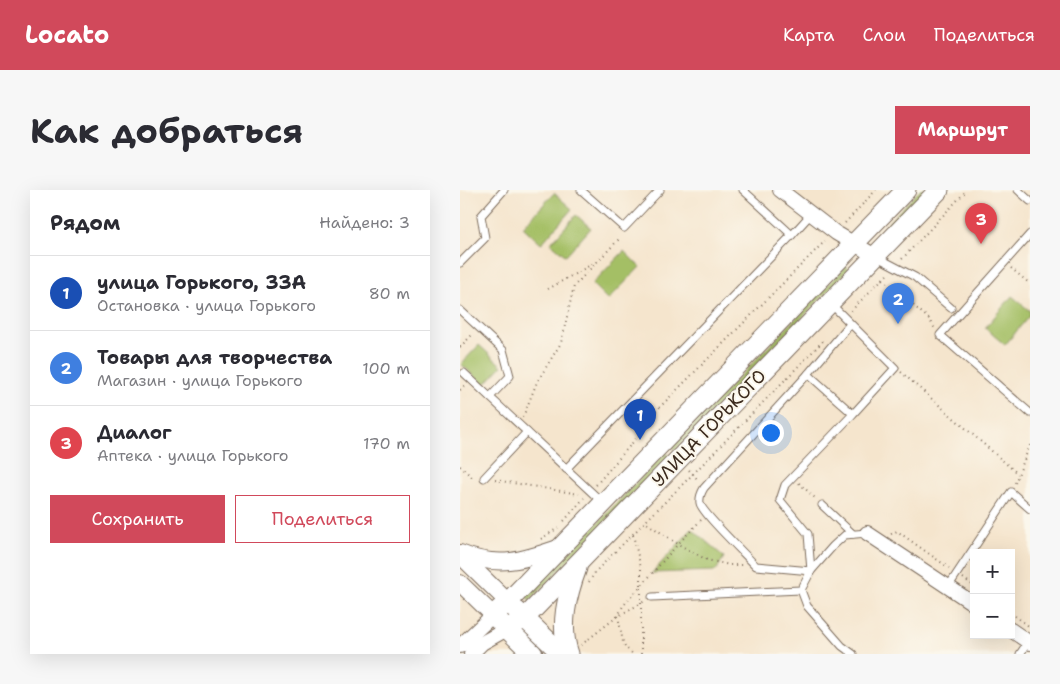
<!DOCTYPE html>
<html lang="ru">
<head>
<meta charset="utf-8">
<style>
  :root { --surface:#fff; --page:#f7f7f7; --text:#2b2b33; --muted:#7c7c81; --line:#e1e1e2; --accent:#d1495b }
  body { margin:0; font-family:"Shantell Sans",sans-serif; background:var(--page); color:var(--text) }
  .controls { position:absolute; right:15px; bottom:15px; display:grid; overflow:hidden; border-radius:0px; box-shadow:0 5px 20px #0002 }
  .controls button { width:45px; height:45px; display:grid; place-items:center; padding:0; border:0; border-bottom:1px solid var(--line); background:var(--surface); color:var(--text); font:25px sans-serif }
  .you { position:absolute; left:310px; top:242px; width:18px; height:18px; margin:-12px; border:4px solid #fff; border-radius:50%; background:#1a73e8; box-shadow:0 0 0 8px #1a73e833 }
  .badge { display:grid; place-items:center; width:32px; height:32px; border-radius:50%; background:var(--accent); color:#fff; font-size:16px; font-weight:700 }
  .pin { position:absolute; translate:-50% -41px; filter:drop-shadow(0 1px 2px #0008) }
  .pin::after { content:''; position:absolute; top:26px; width:18px; height:15px; background:inherit; clip-path:polygon(0 0,100% 0,50% 100%) }
  .list { margin:0; padding:0; list-style:none }
  h2 { display:flex; justify-content:space-between; align-items:center; height:65px; margin:0; padding:0 20px; font-size:21px }
  h2 small { font-size:16px; font-weight:400; color:var(--muted) }
  .list li { display:grid; grid-template-columns:32px 1fr auto; gap:15px; align-items:center; box-sizing:border-box; height:75px; padding:0 20px; border-top:1px solid var(--line) }
  .list b { display:block; font-size:19px; white-space:nowrap }
  .list p { margin:0; font-size:16px; white-space:nowrap; color:var(--muted) }
  .list em { font-size:16px; font-style:normal; color:var(--muted) }
  .actions { display:flex; gap:10px; padding:15px 20px }
  .actions a { flex:1; padding:11px 0; border:1px solid var(--accent); border-radius:0px; text-align:center; font-size:18px; color:var(--accent) }
  .actions .main { background:var(--accent); color:#fff }
  .map { position:relative; flex:none; width:570px; height:464px; overflow:hidden; border-radius:0px }
  header { display:flex; align-items:center; gap:30px; box-sizing:border-box; height:70px; padding:0 25px; background:var(--accent); color:#fff }
  header strong { font-size:24px }
  nav { display:flex; gap:28px; margin-inline-start:auto; font-size:18px }
  .intro { display:flex; align-items:center; justify-content:space-between; box-sizing:border-box; height:120px; padding:0 30px }
  h1 { margin:0; font-size:35px }
  .button { padding:12px 22px; border-radius:0px; background:var(--accent); color:#fff; font-size:18px; font-weight:700 }
  main { display:flex; gap:30px; padding:0 30px }
  aside { flex:1; background:var(--surface); border-radius:0px; box-shadow:0 5px 20px #0002 }
  .map>svg:first-child { display:block }
</style>
</head>
<body>
<header>
<strong>Locato</strong>
<nav><a>Карта</a><a>Слои</a><a>Поделиться</a></nav>
</header>
<div class="intro"><h1>Как добраться</h1><a class="button">Маршрут</a></div>
<main>
<aside>
<h2>Рядом<small>Найдено: 3</small></h2>
<ul class="list">
<li><span class="badge" style="background:#1a4fb4">1</span><div><b>улица Горького, 33А</b><p>Остановка · улица Горького</p></div><em>80 m</em></li>
<li><span class="badge" style="background:#3f7fe0">2</span><div><b>Товары для творчества</b><p>Магазин · улица Горького</p></div><em>100 m</em></li>
<li><span class="badge" style="background:#e0444e">3</span><div><b>Диалог</b><p>Аптека · улица Горького</p></div><em>170 m</em></li>
</ul>
<div class="actions"><a class="main">Сохранить</a><a>Поделиться</a></div>
</aside>
<div class="map">
<svg width="570" height="464" viewBox="0 0 570 464">
  <rect width="100%" height="100%" fill="#fbf7ec"/>
  <filter id="ink" filterUnits="userSpaceOnUse"><feTurbulence type="fractalNoise" baseFrequency=".02" numOctaves="2"/><feDisplacementMap in="SourceGraphic" scale="10" xChannelSelector="R" yChannelSelector="G"/><feConvolveMatrix kernelMatrix="1 2 1 2 8 2 1 2 1" color-interpolation-filters="sRGB"/></filter>
  <filter id="wash" filterUnits="userSpaceOnUse"><feTurbulence type="fractalNoise" baseFrequency=".0096" numOctaves="4" result="noise"/><feDisplacementMap in="SourceGraphic" scale="20" xChannelSelector="R" yChannelSelector="G"/><feGaussianBlur stdDeviation="1.12" result="paint"/><feColorMatrix in="noise" values="0 0 0 0 0 0 0 0 0 0 0 0 0 0 0 0 0 1.4 0 .05"/><feComposite in="paint" operator="in"/></filter>
  <g filter="url(#wash)">
    <rect width="100%" height="100%" fill="#f5e5cd"/>
    <g fill="#a4bf65" stroke="#707442">
      <path d="M460,0H466L425,43L422,39Z"/>
      <path d="M94,3L112,19L81,54L63,37Z"/>
      <path d="M116,25L131,38L106,66L91,53Z"/>
      <path d="M164,61L180,77L148,110L132,94Z"/>
      <path d="M386,76L389,79L215,260L212,257Z"/>
      <path d="M552,106L570,121V125L545,155L525,138Z"/>
      <path d="M19,155L42,176L24,195L1,174Z"/>
      <path d="M206,262L209,266L70,410L66,407Z"/>
      <path d="M232,339L264,367L256,381L192,383Z"/>
    </g>
  </g>
  <g filter="url(#ink)">
    <g fill="none" stroke-linecap="round" stroke-linejoin="round">
      <defs>
        <g id="service">
          <path d="M121,0L164,38L200,0"/>
          <path d="M283,0L332,45"/>
          <path d="M558,0L570,11"/>
          <path d="M570,44L480,145L570,223"/>
          <path d="M415,66L455,87L491,118"/>
          <path d="M0,73L25,48L21,26L44,0"/>
          <path d="M370,113L435,178L393,224L325,295L320,310L348,344L351,381L296,376C287,366 241,322 240,313C239,307 241,303 244,298L348,184L393,224"/>
          <path d="M0,120L43,160L50,186L30,207"/>
          <path d="M4,183L143,313"/>
          <path d="M348,184L390,134"/>
          <path d="M106,279L332,45L351,24"/>
          <path d="M24,288L67,242"/>
          <path d="M362,315L393,344"/>
          <path d="M488,397L551,302L570,319"/>
          <path d="M192,407L341,400"/>
          <path d="M393,464L382,456L347,416L341,400L351,381L373,356L385,345L407,343"/>
          <path d="M560,464L568,452"/>
        </g>
        <g id="minor">
          <path d="M320,0L376,43L415,66"/>
          <path d="M407,343L514,414"/>
          <path d="M551,440L570,453"/>
          <path d="M0,456L33,425"/>
          <path d="M11,464L22,453L47,439"/>
        </g>
        <g id="tertiary">
          <path d="M0,363C39,379 64,370 101,357"/>
          <path d="M0,365L48,412"/>
          <path d="M0,393L33,425"/>
        </g>
        <g id="secondary">
          <path d="M56,420L102,464"/>
          <path d="M47,439L65,428L479,0"/>
          <path d="M73,464L33,425L48,412L446,0"/>
          <path d="M109,464C99,436 107,405 117,378"/>
        </g>
      </defs>
      <use href="#service" stroke="#7c6b5b" stroke-width="9"/>
      <use href="#minor" stroke="#7c6b5b" stroke-width="16"/>
      <use href="#tertiary" stroke="#7c6b5b" stroke-width="18"/>
      <use href="#secondary" stroke="#7c6b5b" stroke-width="21"/>
      <g stroke="#7c6b5b" stroke-width="2" stroke-dasharray="1 4" stroke-linecap="butt">
        <path d="M385,33L416,0"/>
        <path d="M442,69L507,0"/>
        <path d="M551,78L570,94"/>
        <path d="M423,89L469,129L475,139"/>
        <path d="M88,99L136,72"/>
        <path d="M391,121L415,96L428,84"/>
        <path d="M0,157L12,145"/>
        <path d="M441,182L558,284"/>
        <path d="M0,200L4,196L5,197"/>
        <path d="M63,227L77,192L101,153L114,96L161,47"/>
        <path d="M0,276L14,289"/>
        <path d="M229,280L239,291"/>
        <path d="M35,290L119,304"/>
        <path d="M339,293L355,308"/>
        <path d="M555,293L570,255"/>
        <path d="M136,295L186,237L195,222L365,51"/>
        <path d="M241,330L218,354L247,370L270,375H284"/>
        <path d="M104,331L124,308"/>
        <path d="M431,344L437,341L489,378"/>
        <path d="M173,345L181,378V396L163,416L158,426L163,452L166,458L173,464"/>
        <path d="M81,349L98,338"/>
        <path d="M503,388L514,396"/>
        <path d="M129,392L136,381L233,284L364,150"/>
        <path d="M551,423L570,437"/>
        <path d="M121,455L158,426L185,411"/>
        <path d="M181,464V396L218,354L185,332"/>
      </g>
      <use href="#service" stroke="#fff" stroke-width="7"/>
      <use href="#minor" stroke="#fff" stroke-width="14"/>
      <use href="#tertiary" stroke="#fff" stroke-width="16"/>
      <use href="#secondary" stroke="#fff" stroke-width="19"/>
    </g>
  </g>
  <g text-anchor="middle" dominant-baseline="central" stroke-width="4" stroke-linejoin="round" paint-order="stroke">
    <g font-size="18" fill="#3b2a1e" stroke="#fbf7ec">
      <text transform="translate(249 238) rotate(-46)">УЛИЦА ГОРЬКОГО</text>
    </g>
  </g>
</svg>
<div class="controls">
<button>+</button>
<button>−</button>
</div>
<div class="you"></div>
<div class="pin badge" style="left:180px;top:250px;background:#1a4fb4">1</div>
<div class="pin badge" style="left:438px;top:134px;background:#3f7fe0">2</div>
<div class="pin badge" style="left:521px;top:54px;background:#e0444e">3</div>
</div>
</main>
</body>
</html>
